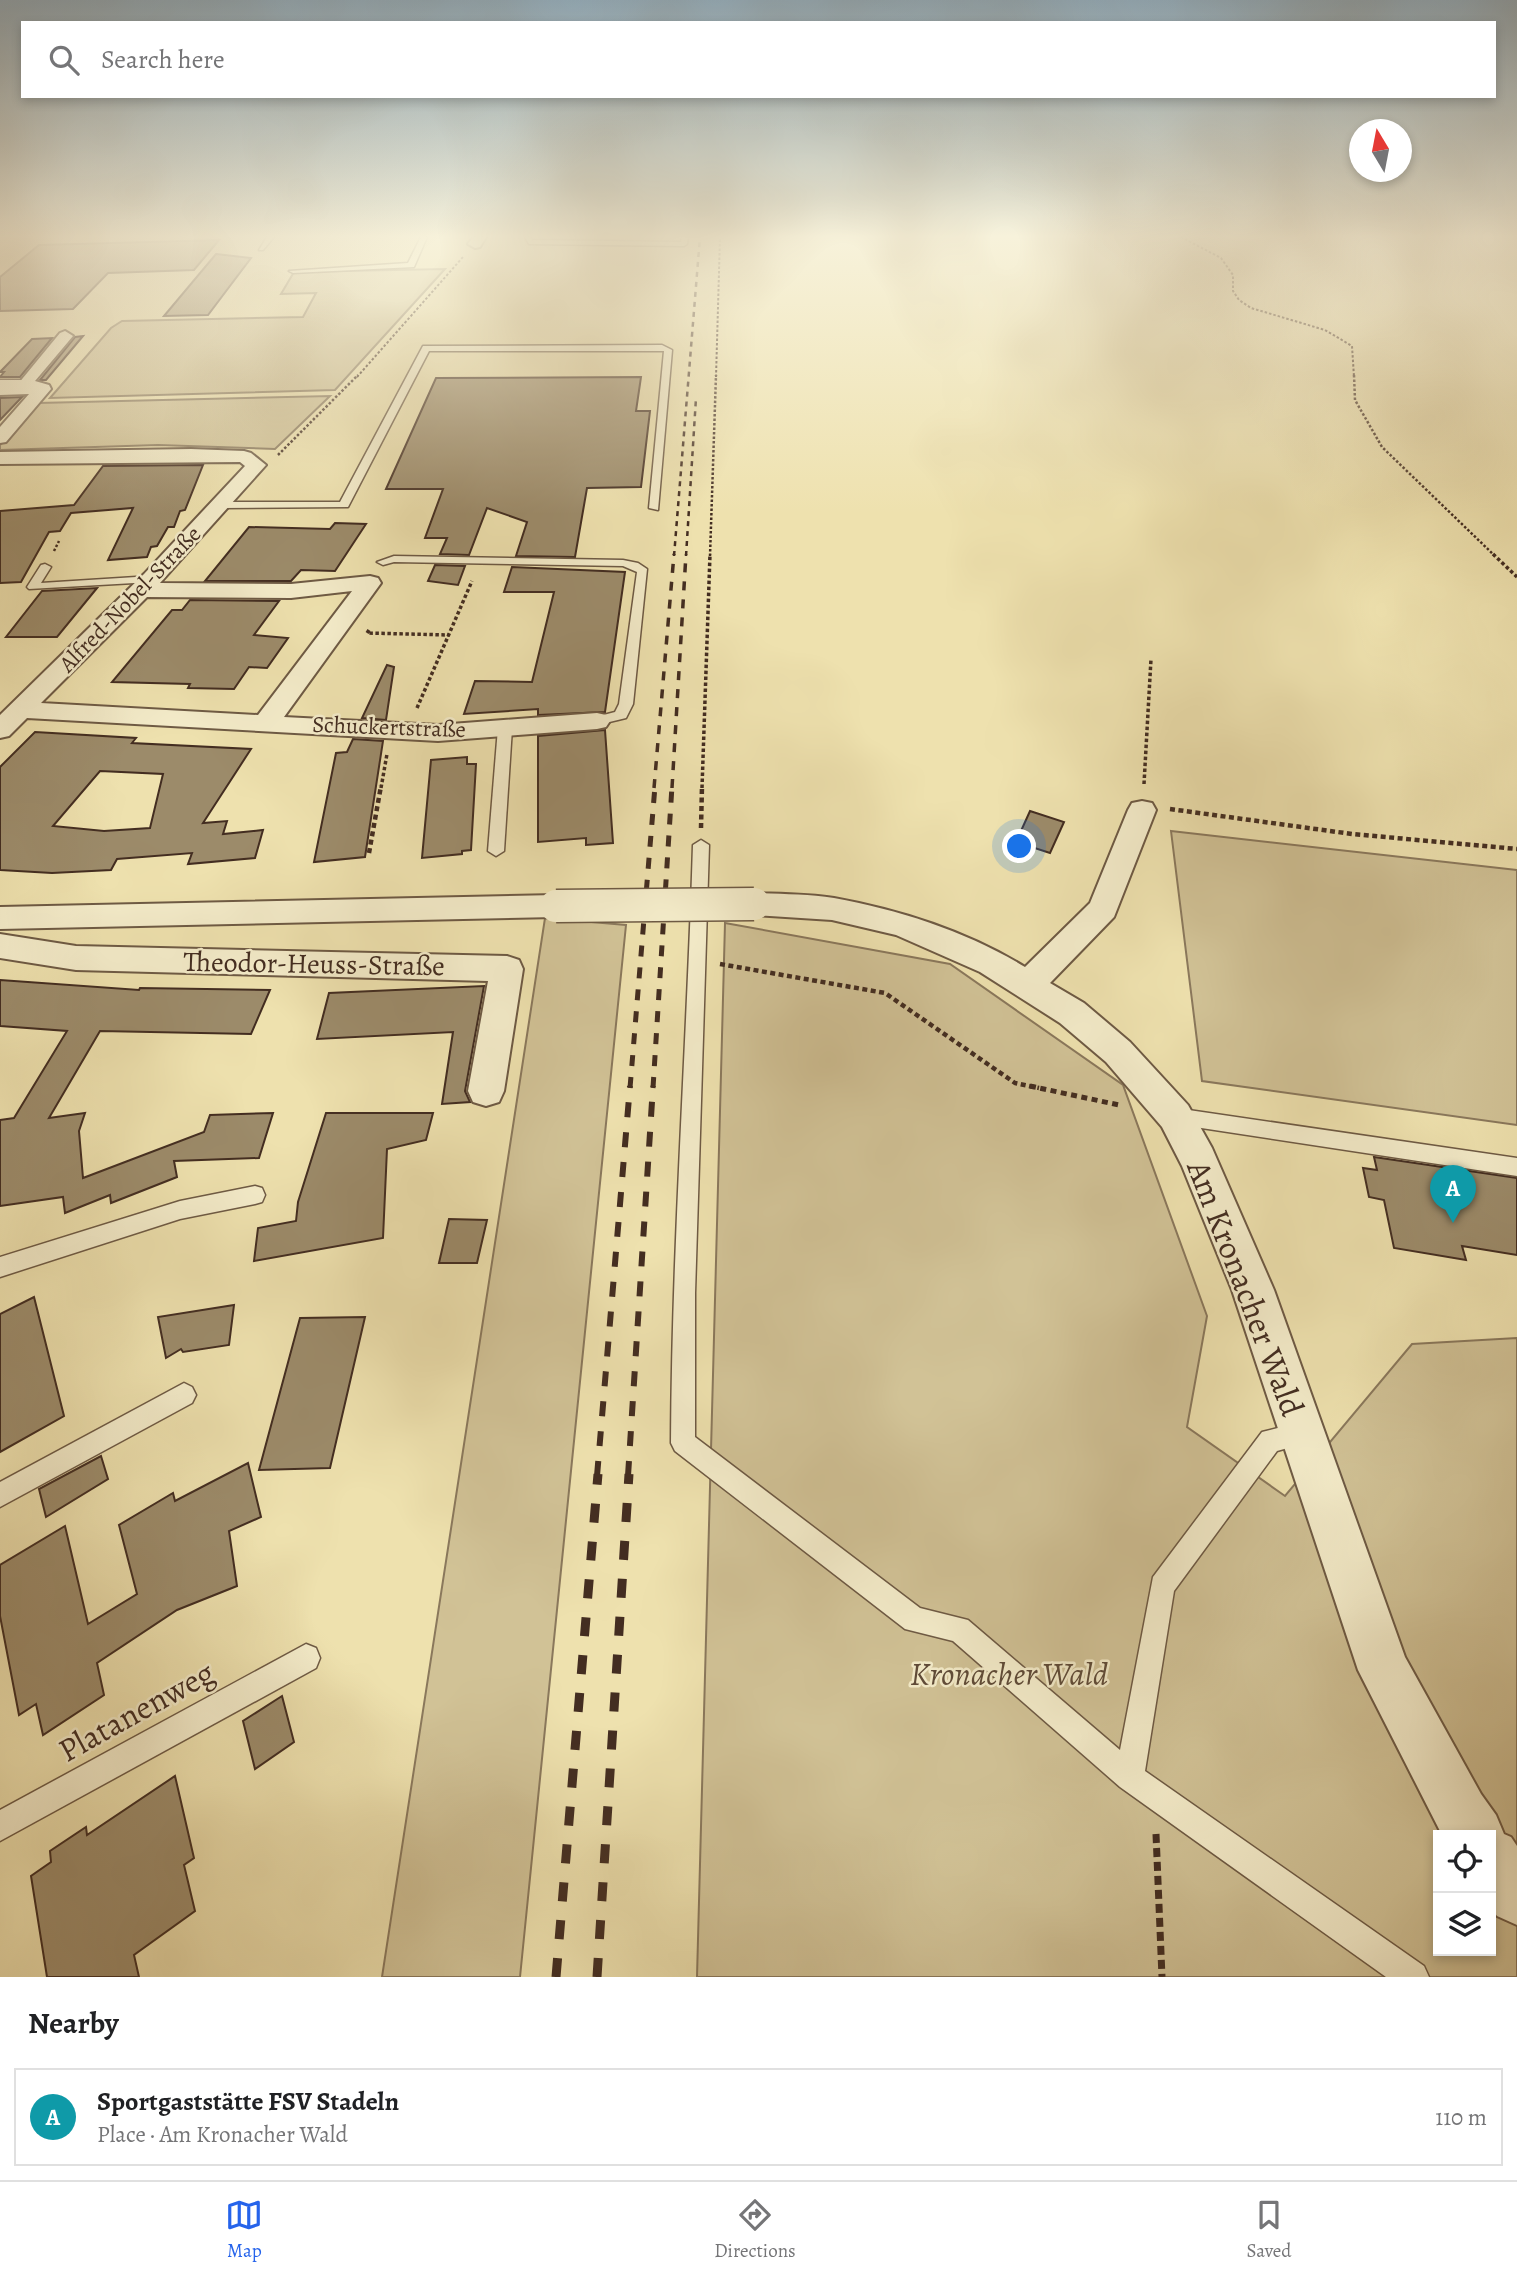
<!DOCTYPE html>
<html lang="en">
<head>
<meta charset="utf-8">
<style>
  :root { --surface:#fff; --page:#f2f2f2; --text:#202124; --muted:#757577; --line:#e0e0e0; --accent:#2563eb }
  body { margin:0; font-family:Alegreya,serif; background:var(--page); color:var(--text) }
  .controls { position:absolute; right:21px; bottom:21px; display:grid; overflow:hidden; border-radius:0px; box-shadow:0 4px 10px #0003 }
  .controls button { width:63px; height:63px; display:grid; place-items:center; padding:0; border:0; border-bottom:2px solid var(--line); background:var(--surface); color:var(--text); font:35px sans-serif }
  .compass { position:absolute; left:1349px; top:119px; width:63px; height:63px; border-radius:50%; background:var(--surface); box-shadow:0 4px 10px #0003; rotate:350deg }
  .you { position:absolute; left:1020px; top:847px; width:24px; height:24px; margin:-18px; border:5px solid #fff; border-radius:50%; background:#1a73e8; box-shadow:0 0 0 10px #1a73e833 }
  .badge { display:grid; place-items:center; width:46px; height:46px; border-radius:50%; background:var(--accent); color:#fff; font-size:23px; font-weight:700 }
  .pin { position:absolute; translate:-50% -58px; filter:drop-shadow(0 2px 4px #0008) }
  .pin::after { content:''; position:absolute; top:37px; width:24px; height:21px; background:inherit; clip-path:polygon(0 0,100% 0,50% 100%) }
  .list { margin:0; padding:0; list-style:none }
  h2 { display:flex; justify-content:space-between; align-items:center; height:91px; margin:0; padding:0 28px; font-size:30px }
  h2 small { font-size:23px; font-weight:400; color:var(--muted) }
  .list li { display:grid; grid-template-columns:46px 1fr auto; gap:21px; align-items:center; box-sizing:border-box; height:98px; margin:0 14px 14px; padding:0 14px; border:2px solid var(--line); border-radius:0px }
  .list b { display:block; font-size:26px; white-space:nowrap }
  .list p { margin:0; font-size:23px; white-space:nowrap; color:var(--muted) }
  .list em { font-size:23px; font-style:normal; color:var(--muted) }
  .icon { flex:none; width:38px; height:38px; fill:none; stroke:currentColor; stroke-width:2; stroke-linecap:round; stroke-linejoin:round }
  .map { position:relative; flex:none; width:1517px; height:1977px; overflow:hidden }
  .search { position:absolute; background:var(--surface); box-shadow:0 4px 10px #0003; left:21px; right:21px; top:21px; height:77px; display:flex; align-items:center; gap:18px; box-sizing:border-box; padding:0 24px; border-radius:0px; color:var(--muted); font-size:26px }
  .sheet { height:203px; background:var(--surface) }
  nav { display:flex; justify-content:space-around; align-items:center; box-sizing:border-box; height:98px; border-top:2px solid var(--line); background:var(--surface); font-size:19px; color:var(--muted) }
  nav a { display:grid; justify-items:center; gap:4px }
  nav .on { color:var(--accent) }
  .map>svg:first-child { display:block }
</style>
</head>
<body>
<div class="map">
<svg width="1517" height="1977" viewBox="0 0 1517 1977">
  <rect width="100%" height="100%" fill="#eee1ae"/>
  <filter id="stains"><feTurbulence type="fractalNoise" baseFrequency=".00286" numOctaves="4"/><feColorMatrix values="0 0 0 0 .2 0 0 0 0 .09 0 0 0 0 .02 0 0 0 .5 -.17"/></filter>
  <radialGradient id="worn" r=".72"><stop offset=".6" stop-color="#630" stop-opacity="0"/><stop offset="1" stop-color="#630" stop-opacity=".3"/></radialGradient>
  <g fill="#d1c296" stroke="#8a785c" stroke-width="2" fill-rule="evenodd">
    <path d="M445,269L335,390L50,398L111,328L122,321L303,317L316,293L281,294L294,272Z"/>
    <path d="M330,396L275,449L158,445L0,450V445L38,403Z"/>
    <path d="M1171,831L1517,870V1125L1202,1081Z"/>
    <path d="M545,918L626,925L520,1977H382Z"/>
    <path d="M725,923L950,964L1123,1085L1207,1316L1187,1427L1285,1496L1412,1344L1517,1338V1977H697ZM1438,1835H1491V1951H1438Z"/>
  </g>
  <g fill="#9c8b6a" stroke="#432d21" stroke-width="2" fill-rule="evenodd">
    <path d="M219,240L194,270L108,273L73,309L0,311V277L39,245Z"/>
    <path d="M216,254L251,258L208,315L164,316Z"/>
    <path d="M83,336L46,380H40L75,337Z"/>
    <path d="M52,338L20,377H0L4,372H0L32,339Z"/>
    <path d="M641,377L636,411H650L641,487L587,488L575,557L516,556L527,522L487,508L469,555L440,554L447,538H425L443,489H386L436,378Z"/>
    <path d="M22,397L0,420V398Z"/>
    <path d="M203,465L185,510L180,511L174,527H168L157,546L151,547L147,557L108,560L133,508L71,513L60,531L49,532L21,582L0,583V511L74,505L103,466Z"/>
    <path d="M335,523L366,524L335,571L301,570L291,581H205L249,527L330,529Z"/>
    <path d="M435,565L465,566L458,585L428,581Z"/>
    <path d="M512,567L625,572L605,712L538,715V709L464,714L475,681L532,682L554,592H504Z"/>
    <path d="M97,588L57,637H6L42,591Z"/>
    <path d="M190,600L279,601L254,635L288,638L267,668L249,667L234,689L188,688L190,684L112,682L172,610H182Z"/>
    <path d="M387,665L394,667L386,720L362,718Z"/>
    <path d="M605,730L613,843L586,845V838L538,842V736Z"/>
    <path d="M35,732L136,738L132,743L251,749L203,823L227,821L223,834L263,830L255,858L188,864L192,853L117,859L111,870L52,873L0,870V767ZM100,771L163,774L150,828L104,831L53,826Z"/>
    <path d="M353,739L383,741L365,857L314,862L336,753L347,752Z"/>
    <path d="M467,757V764H476L471,850L462,851V854L422,858L431,760Z"/>
    <path d="M1030,811L1064,822L1050,853L1016,842Z"/>
    <path d="M0,980L139,990L140,988L270,990L251,1034L100,1031L49,1118L85,1113L79,1131L83,1178L204,1132L210,1115L273,1113L259,1158L174,1161L177,1177L111,1203L110,1195L65,1213L63,1197L0,1206V1120L14,1118L67,1031L0,1026Z"/>
    <path d="M484,986L465,1091L470,1102L442,1104L453,1032L317,1039L329,993Z"/>
    <path d="M326,1113H433L426,1140L387,1149L383,1238L254,1261L258,1228L296,1221L298,1202Z"/>
    <path d="M1374,1157L1517,1178V1255L1462,1246L1466,1260L1394,1248L1384,1200L1369,1197L1363,1168L1377,1170Z"/>
    <path d="M449,1219L487,1220L477,1263H439Z"/>
    <path d="M34,1297L64,1416L0,1452V1314Z"/>
    <path d="M234,1305L229,1345L183,1352L181,1349L166,1358L158,1317Z"/>
    <path d="M365,1317L330,1468L259,1470L300,1318Z"/>
    <path d="M101,1456L108,1479L46,1517L39,1489Z"/>
    <path d="M248,1463L261,1517L229,1531L237,1586L177,1610L97,1663L104,1695L43,1735L36,1704L19,1715L0,1616V1565L65,1526L88,1624L137,1594L119,1525L173,1493L175,1501Z"/>
    <path d="M282,1696L294,1742L255,1769L243,1721Z"/>
    <path d="M175,1776L194,1858L184,1865L195,1911L134,1955L139,1977H47L31,1876L51,1862L50,1851L86,1827L87,1835Z"/>
  </g>
  <g fill="none" stroke-linecap="round" stroke-linejoin="round">
    <defs>
      <g id="service">
        <path d="M267,237H274L263,250H259Z"/>
        <path d="M421,237H427L414,267L293,273L289,271L408,263Z"/>
        <path d="M525,237H531L532,240L681,242L682,237H688L687,244L684,246L529,244Z"/>
        <path d="M662,345L672,350L658,510L649,508L664,351H429L348,507L222,508L217,505L222,502H340L423,346Z"/>
        <path d="M0,380H25L29,383L25,386H0Z"/>
        <path d="M394,556L623,560L638,563L647,569L633,704L626,718L597,725L590,721L592,718L615,712L619,704L637,572L623,566L394,562L383,565L377,562Z"/>
        <path d="M45,564L51,567L41,583L152,576L158,579L152,582L29,589L27,587L41,565Z"/>
        <path d="M505,724L512,728L504,851L496,856L488,851L498,728Z"/>
        <path d="M701,840L709,845L695,1293V1437L920,1608L968,1620L1120,1750L1153,1577L1262,1432L1301,1422L1309,1426L1313,1434L1309,1442L1277,1451L1174,1591L1145,1771L1424,1966L1429,1977H1386L1120,1787L953,1641L905,1629L675,1451L671,1443C672,1243 687,1044 693,845Z"/>
        <path d="M1175,1108L1517,1158V1176L1175,1124L1168,1122L1165,1116L1168,1110Z"/>
        <path d="M255,1186L262,1188L265,1195L262,1202L255,1204L180,1219L0,1277V1257L180,1201Z"/>
        <path d="M184,1383L192,1387L196,1395L192,1403L0,1507V1482Z"/>
        <path d="M306,1644L316,1648L320,1658L316,1668L0,1841V1810Z"/>
      </g>
      <g id="minor">
        <path d="M473,237H486L480,247L475,248L468,244Z"/>
        <path d="M65,331L73,336L35,381L49,385L51,389L6,442L0,443V427L29,394L0,395V385L18,384L60,333Z"/>
        <path d="M191,449L244,451L251,453L266,465L160,583L291,584L370,576L378,578L381,583L284,717L438,725L597,713L606,715L610,721L606,727L597,729L438,741L27,718L9,736L0,738V715L144,574L245,466L240,462L0,464V452ZM352,591L258,715L41,703L147,597L291,598Z"/>
        <path d="M1142,801L1152,803L1156,810L1114,917L1050,983L1084,1003L1130,1042L1188,1105L1212,1148L1274,1290L1405,1657L1481,1794L1496,1815L1504,1834L1511,1837L1517,1846V1925L1497,1916L1491,1908V1835H1442L1358,1670L1232,1290L1182,1166L1162,1127L1106,1062L1060,1023L980,972L896,935L832,920L754,915L743,912L739,904L743,896L754,893C780,894 808,894 834,898C900,910 968,932 1025,967L1090,903L1128,810L1132,803Z"/>
        <path d="M556,895L567,898L572,906L567,914L556,917L0,929V907Z"/>
        <path d="M0,934L76,946L507,956L519,960L523,969L504,1091L499,1102L486,1106L473,1102L468,1091L488,981L76,970L0,958Z"/>
      </g>
    </defs>
    <use href="#service" stroke="#6e5a44" stroke-width="3"/>
    <use href="#minor" stroke="#6e5a44" stroke-width="4"/>
    <g stroke="#432d21" stroke-width="2" stroke-dasharray="2.5 2" stroke-linecap="butt">
      <path d="M1181,237L1221,258L1233,275V291L1239,300L1251,308L1325,330L1352,346L1354,377"/>
      <path d="M357,377L463,257"/>
      <path d="M716,377L720,237"/>
    </g>
    <g stroke="#432d21" stroke-width="2.5" stroke-dasharray="2.5 2" stroke-linecap="butt">
      <path d="M1354,375L1355,400L1382,447L1495,556"/>
      <path d="M278,455L358,375"/>
      <path d="M54,551L59,541"/>
      <path d="M710,556L716,375"/>
    </g>
    <g stroke="#432d21" stroke-width="3.5" stroke-dasharray="3.5 2.5" stroke-linecap="butt">
      <path d="M1493,554L1517,577"/>
      <path d="M369,630L367,633L449,635"/>
      <path d="M417,708L472,581"/>
      <path d="M1144,784L1151,659"/>
      <path d="M381,788L387,754"/>
      <path d="M702,788L710,554"/>
    </g>
    <g stroke="#432d21" stroke-width="4.5" stroke-dasharray="5 3.5" stroke-linecap="butt">
      <path d="M1170,809L1352,834L1517,849"/>
      <path d="M701,828L702,786"/>
      <path d="M369,853L381,786"/>
      <path d="M720,964L885,993L1015,1083L1039,1088"/>
    </g>
    <path stroke="#432d21" stroke-width="5" stroke-dasharray="6 4.5" stroke-linecap="butt" d="M1030,1086L1119,1105"/>
    <path stroke="#432d21" stroke-width="7" stroke-dasharray="9 5" stroke-linecap="butt" d="M1156,1834L1162,1977"/>
    <use href="#service" fill="#f4ecca" fill-rule="evenodd"/>
    <use href="#minor" fill="#f4ecca" fill-rule="evenodd"/>
    <g stroke="#432d21" stroke-width="2.5" stroke-dasharray="5 5" stroke-linecap="butt">
      <path d="M674,556L700,237"/>
      <path d="M686,556L696,398"/>
    </g>
    <g stroke="#432d21" stroke-width="3.5" stroke-dasharray="9 9" stroke-linecap="butt">
      <path d="M654,788L674,554"/>
      <path d="M672,788L686,554"/>
    </g>
    <g stroke="#432d21" stroke-width="5" stroke-dasharray="11 11" stroke-linecap="butt">
      <path d="M630,1088L655,786"/>
      <path d="M653,1088L672,786"/>
    </g>
    <g stroke="#432d21" stroke-width="6" stroke-dasharray="15 15" stroke-linecap="butt">
      <path d="M597,1476L630,1086"/>
      <path d="M628,1476L653,1086"/>
    </g>
    <g stroke="#432d21" stroke-width="9" stroke-dasharray="19 19" stroke-linecap="butt">
      <path d="M556,1977L598,1474"/>
      <path d="M597,1977L629,1474"/>
    </g>
    <defs>
      <path id="minor-bridge" d="M556,906L754,904"/>
    </defs>
    <use href="#minor-bridge" stroke="#6e5a44" stroke-width="35" stroke-linecap="butt"/>
    <use href="#minor-bridge" stroke="#f4ecca" stroke-width="32"/>
  </g>
  <linearGradient id="sky" x2="0" y2="1"><stop stop-color="#93aebe"/><stop offset="0.46" stop-color="#f7f2db"/><stop offset="1" stop-color="#f7f2db" stop-opacity="0"/></linearGradient>
  <rect width="1517" height="514" fill="url(#sky)"/>
  <g text-anchor="middle" dominant-baseline="central" stroke-width="5" stroke-linejoin="round" paint-order="stroke">
    <g font-size="23" fill="#432d21" stroke="#f4ecca">
      <text transform="translate(130 599) rotate(-46)">Alfred-Nobel-Straße</text>
      <text transform="translate(389 727) rotate(2)">Schuckertstraße</text>
    </g>
    <g font-size="28" fill="#432d21" stroke="#f4ecca">
      <text transform="translate(314 964) rotate(1)">Theodor-Heuss-Straße</text>
    </g>
    <g font-size="33" fill="#432d21" stroke="#f4ecca">
      <text transform="translate(1246 1288) rotate(69)">Am Kronacher Wald</text>
      <text transform="translate(136 1711) rotate(-29)">Platanenweg</text>
    </g>
    <g font-size="33" font-style="italic" fill="#5f4b38" stroke="#f4ecca">
      <text x="1009" y="1673">Kronacher Wald</text>
    </g>
  </g>
  <rect width="100%" height="100%" filter="url(#stains)"/>
  <rect width="100%" height="100%" fill="url(#worn)"/>
</svg>
<div class="controls">
<button><svg class="icon" aria-label="locate" viewBox="0 0 24 24"><circle cx="12" cy="12" r="6"/><path d="M12 2v4M12 18v4M2 12h4M18 12h4"/></svg></button>
<button><svg class="icon" aria-label="layers" viewBox="0 0 24 24"><path d="M12 4l9 5-9 5-9-5zM3 14l9 5 9-5"/></svg></button>
</div>
<svg class="compass" viewBox="-18 -18 36 36"><path d="M0-13l5 13h-10z" fill="#e53935"/><path d="M0 13l5-13h-10z" fill="#757577"/></svg>
<div class="you"></div>
<div class="pin badge" style="left:1453px;top:1223px;background:#0f9aa8">A</div>
<div class="search"><svg class="icon" aria-label="search" viewBox="0 0 24 24"><circle cx="10" cy="10" r="6"/><path d="M15 15l6 6"/></svg>Search here</div>
</div>
<section class="sheet">
<h2>Nearby<small></small></h2>
<ul class="list">
<li><span class="badge" style="background:#0f9aa8">A</span><div><b>Sportgaststätte FSV Stadeln</b><p>Place · Am Kronacher Wald</p></div><em>110 m</em></li>
</ul>
</section>
<nav>
<a class="on"><svg class="icon" aria-label="map" viewBox="0 0 24 24"><path d="M3 6l6-2 6 2 6-2v14l-6 2-6-2-6 2zM9 4v14M15 6v14"/></svg>Map</a>
<a><svg class="icon" aria-label="directions" viewBox="0 0 24 24"><path d="M12 3l9 9-9 9-9-9zM9 14v-3h6M13 9l2 2-2 2"/></svg>Directions</a>
<a><svg class="icon" aria-label="saved" viewBox="0 0 24 24"><path d="M7 4h10v16l-5-4-5 4z"/></svg>Saved</a>
</nav>
</body>
</html>
